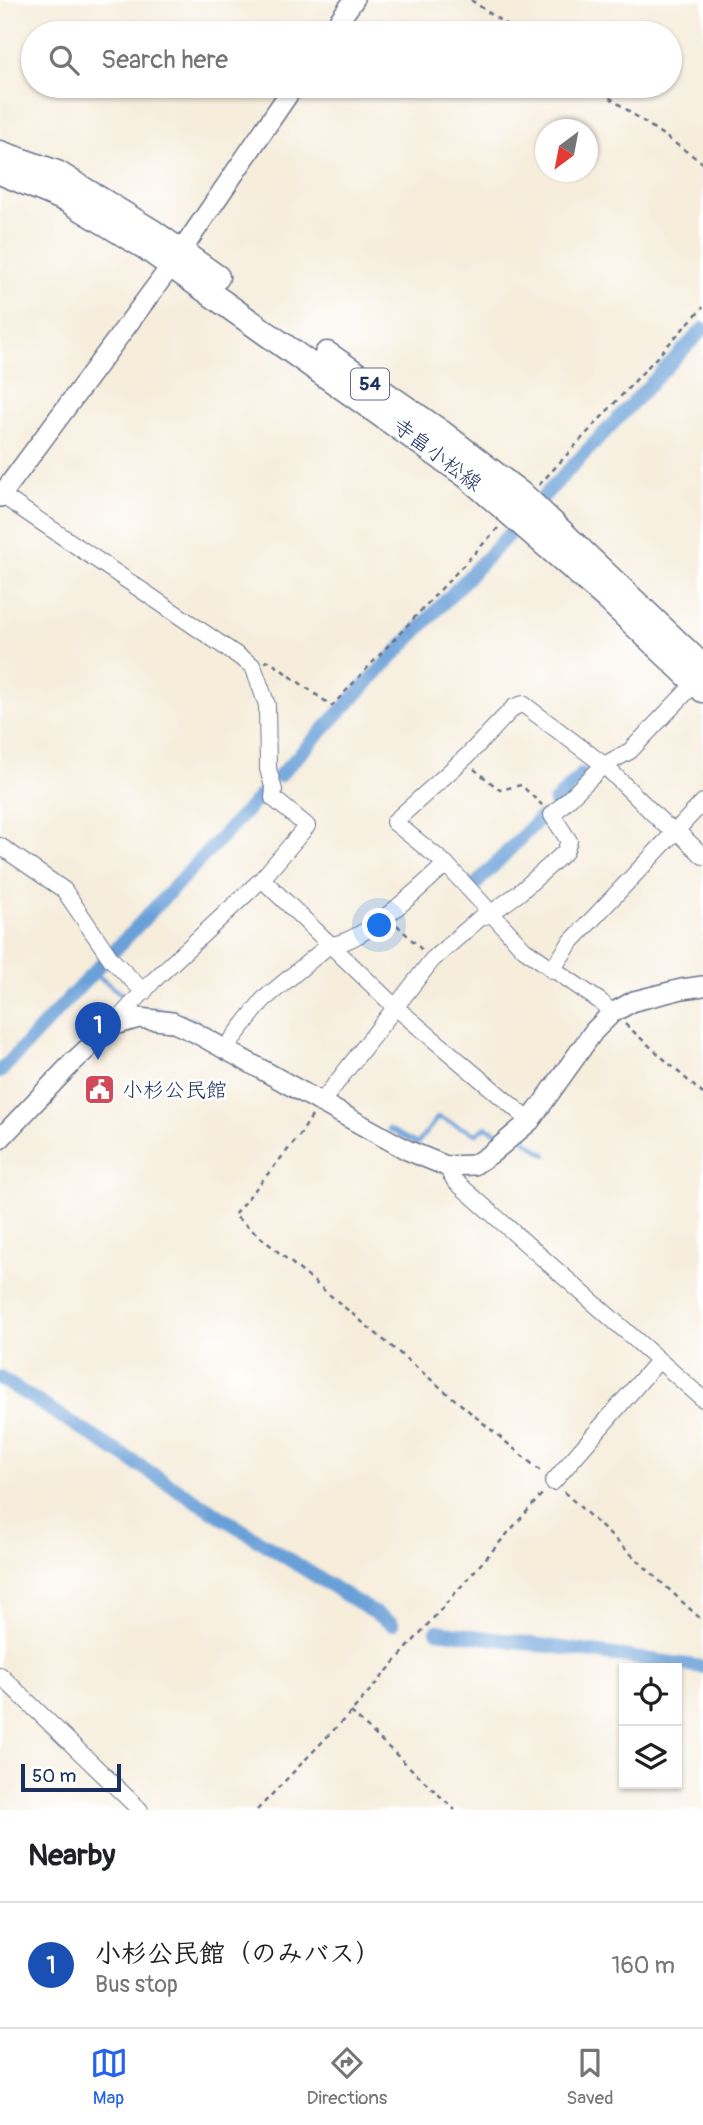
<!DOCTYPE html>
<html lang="en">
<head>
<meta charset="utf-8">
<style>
  :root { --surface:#fff; --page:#f2f2f2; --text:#202124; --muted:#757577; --line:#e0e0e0; --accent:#2563eb }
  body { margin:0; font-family:Pangolin,"Klee One",sans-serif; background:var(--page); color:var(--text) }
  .controls { position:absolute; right:21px; bottom:21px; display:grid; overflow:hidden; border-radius:0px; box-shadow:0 2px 5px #0004 }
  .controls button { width:63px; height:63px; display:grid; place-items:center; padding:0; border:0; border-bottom:2px solid var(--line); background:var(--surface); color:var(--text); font:35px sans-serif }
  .compass { position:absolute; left:535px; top:119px; width:63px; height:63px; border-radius:50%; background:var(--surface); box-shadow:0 2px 5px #0004; rotate:212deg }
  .scale { position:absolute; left:21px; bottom:18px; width:100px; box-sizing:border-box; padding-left:7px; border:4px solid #1b2f5e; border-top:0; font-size:19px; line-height:24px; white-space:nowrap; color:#1b2f5e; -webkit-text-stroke:5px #fff; paint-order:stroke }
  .you { position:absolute; left:380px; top:926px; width:24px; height:24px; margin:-18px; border:5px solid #fff; border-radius:50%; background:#1a73e8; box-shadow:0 0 0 10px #1a73e833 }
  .badge { display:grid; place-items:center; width:46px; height:46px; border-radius:50%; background:var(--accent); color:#fff; font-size:23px; font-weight:700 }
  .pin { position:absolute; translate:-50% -58px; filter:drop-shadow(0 2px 4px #0008) }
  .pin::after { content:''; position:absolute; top:37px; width:24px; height:21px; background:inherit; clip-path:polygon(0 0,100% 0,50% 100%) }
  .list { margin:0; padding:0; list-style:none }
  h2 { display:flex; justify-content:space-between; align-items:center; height:91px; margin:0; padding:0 28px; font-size:30px }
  h2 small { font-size:23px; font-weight:400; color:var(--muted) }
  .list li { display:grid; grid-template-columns:46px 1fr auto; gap:21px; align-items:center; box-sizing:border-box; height:126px; padding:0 28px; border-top:2px solid var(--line) }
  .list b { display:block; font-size:26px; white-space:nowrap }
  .list p { margin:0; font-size:23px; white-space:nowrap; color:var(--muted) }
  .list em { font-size:23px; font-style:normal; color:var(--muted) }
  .icon { flex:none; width:38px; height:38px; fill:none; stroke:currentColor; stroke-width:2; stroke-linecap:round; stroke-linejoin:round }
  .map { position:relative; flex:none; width:703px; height:1810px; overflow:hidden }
  .search { position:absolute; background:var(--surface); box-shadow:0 2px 5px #0004; left:21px; right:21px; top:21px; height:77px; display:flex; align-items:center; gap:18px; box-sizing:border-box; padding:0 24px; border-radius:38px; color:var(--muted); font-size:26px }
  .sheet { height:217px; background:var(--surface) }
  nav { display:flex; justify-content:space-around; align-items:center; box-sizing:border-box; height:98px; border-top:2px solid var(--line); background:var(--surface); font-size:19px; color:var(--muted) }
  nav a { display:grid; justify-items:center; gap:4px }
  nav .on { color:var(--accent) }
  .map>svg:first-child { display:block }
</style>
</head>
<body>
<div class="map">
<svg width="703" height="1810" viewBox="0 0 703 1810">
  <rect width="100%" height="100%" fill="#fff"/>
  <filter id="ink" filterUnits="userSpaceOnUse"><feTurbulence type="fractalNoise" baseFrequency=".0143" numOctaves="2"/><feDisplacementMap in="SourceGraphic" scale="14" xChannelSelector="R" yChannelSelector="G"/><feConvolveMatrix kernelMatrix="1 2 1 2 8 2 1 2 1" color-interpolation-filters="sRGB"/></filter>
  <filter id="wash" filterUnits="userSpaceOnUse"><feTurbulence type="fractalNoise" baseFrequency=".00686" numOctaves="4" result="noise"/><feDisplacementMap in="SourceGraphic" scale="28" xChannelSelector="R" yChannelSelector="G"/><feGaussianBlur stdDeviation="1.57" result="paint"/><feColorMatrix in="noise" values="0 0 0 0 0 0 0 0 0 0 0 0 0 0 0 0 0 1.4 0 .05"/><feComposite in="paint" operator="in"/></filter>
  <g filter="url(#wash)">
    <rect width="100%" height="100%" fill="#f6eddb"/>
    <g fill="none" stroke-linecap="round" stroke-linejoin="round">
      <g stroke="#6ba0d8" stroke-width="4.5">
        <path d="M94,973L127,998"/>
        <path d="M155,1009L167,1013"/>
        <path d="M182,1017L196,1021L209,1030"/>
        <path d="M389,1129L417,1144L438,1117L476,1134L486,1127L500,1134"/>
        <path d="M525,1140L546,1155"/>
      </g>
      <g stroke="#6ba0d8" stroke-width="14">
        <path d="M542,498L703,329"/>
        <path d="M279,776L510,533"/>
        <path d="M555,802L582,774"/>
        <path d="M476,884L540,818"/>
        <path d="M113,952L264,792"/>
        <path d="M0,1072L104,961"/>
        <path d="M0,1378L392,1624"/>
        <path d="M437,1631L703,1667"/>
      </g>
    </g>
  </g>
  <g filter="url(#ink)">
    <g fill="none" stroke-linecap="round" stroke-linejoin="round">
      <defs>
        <g id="minor">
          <path d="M0,494L253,666L267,705L268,769L274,790L273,798L307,826L262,879L153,981L112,1026"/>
          <path d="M0,846L64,890L111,959L144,992"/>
          <path d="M446,864L524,949L601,1002L612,1013"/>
          <path d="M262,879L394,1006L530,1121"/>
          <path d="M552,970L570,943L703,802"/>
          <path d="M224,1050L263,1000L329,945C363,944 420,887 446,864L394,822L467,756L514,707L523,704L604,765L665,825L677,831L703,856"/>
          <path d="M320,1104L432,960L480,918L490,914L519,893L565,852L569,841L552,815L604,765L630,751L695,683"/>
          <path d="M446,1166L455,1181L703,1399"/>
          <path d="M553,1482L658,1361"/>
          <path d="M0,1675L140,1810"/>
        </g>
        <g id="tertiary">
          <path d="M330,33L354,0"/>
          <path d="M0,497L171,266L294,86"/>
          <path d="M0,1139L73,1062L112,1026L139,1018L172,1022L194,1032L407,1150L446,1166L474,1165L492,1153L530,1121L594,1031L612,1013L634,1001L682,989L703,986"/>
        </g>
        <g id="primary">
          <path d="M0,153L57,173L153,232L217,277"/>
          <path d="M0,172L67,200L145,247L467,476L607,598L703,690"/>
          <path d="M327,354L442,433L526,498L703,667"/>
        </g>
      </defs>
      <use href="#minor" stroke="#68728a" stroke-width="18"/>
      <use href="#tertiary" stroke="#68728a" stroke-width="22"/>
      <use href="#primary" stroke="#68728a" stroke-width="27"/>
      <g stroke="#68728a" stroke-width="2.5" stroke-dasharray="5 5" stroke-linecap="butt">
        <path d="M471,0L518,33"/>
        <path d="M593,86L703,163"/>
        <path d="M539,485L703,307"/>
        <path d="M265,662L269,661L332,706L498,528"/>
        <path d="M474,769L500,790L521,785L542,805"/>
        <path d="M397,925L422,950"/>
        <path d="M625,1024L703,1094"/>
        <path d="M312,1116L300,1135L234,1215L543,1473"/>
        <path d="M564,1492L703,1621"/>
        <path d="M351,1712L455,1810"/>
        <path d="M257,1810L351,1712L543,1493"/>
      </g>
      <use href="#minor" stroke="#fff" stroke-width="16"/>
      <use href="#tertiary" stroke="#fff" stroke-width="19"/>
      <use href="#primary" stroke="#fff" stroke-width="24"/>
    </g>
  </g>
  <defs>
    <symbol id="civic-square" viewBox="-11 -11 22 22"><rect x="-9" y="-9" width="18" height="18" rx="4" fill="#d1495b" stroke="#fff"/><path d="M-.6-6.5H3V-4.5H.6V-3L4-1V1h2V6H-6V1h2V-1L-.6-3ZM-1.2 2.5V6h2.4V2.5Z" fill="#fff"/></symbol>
  </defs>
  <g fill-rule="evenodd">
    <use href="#civic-square" x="82" y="1072" width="35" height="35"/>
  </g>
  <g text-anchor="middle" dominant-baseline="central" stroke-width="5" stroke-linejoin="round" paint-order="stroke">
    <rect fill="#fff" stroke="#5f6d8e" stroke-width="2" x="351" y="368.5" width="38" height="31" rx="5"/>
    <g font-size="19" font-weight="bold" fill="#1b2f5e">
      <text x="370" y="384">54</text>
    </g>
    <g font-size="21" fill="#1b2f5e" stroke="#fff">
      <text transform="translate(437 455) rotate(37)">寺畠小松線</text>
    </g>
    <g font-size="21" fill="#1b2f5e" stroke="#fff" text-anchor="start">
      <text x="122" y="1090">小杉公民館</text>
    </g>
  </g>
</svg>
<div class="controls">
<button><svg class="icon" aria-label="locate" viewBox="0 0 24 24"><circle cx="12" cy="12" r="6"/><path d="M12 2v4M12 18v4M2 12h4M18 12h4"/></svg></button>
<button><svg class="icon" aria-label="layers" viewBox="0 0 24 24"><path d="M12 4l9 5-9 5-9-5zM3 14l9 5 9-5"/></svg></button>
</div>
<svg class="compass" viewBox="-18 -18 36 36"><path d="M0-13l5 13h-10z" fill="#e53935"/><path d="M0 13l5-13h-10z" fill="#757577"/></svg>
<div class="scale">50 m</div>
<div class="you"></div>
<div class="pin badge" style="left:98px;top:1060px;background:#1a4fb4">1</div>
<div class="search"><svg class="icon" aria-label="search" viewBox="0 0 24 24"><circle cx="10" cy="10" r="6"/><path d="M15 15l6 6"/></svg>Search here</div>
</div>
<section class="sheet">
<h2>Nearby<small></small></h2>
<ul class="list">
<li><span class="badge" style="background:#1a4fb4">1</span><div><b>小杉公民館（のみバス）</b><p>Bus stop</p></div><em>160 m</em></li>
</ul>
</section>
<nav>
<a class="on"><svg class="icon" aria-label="map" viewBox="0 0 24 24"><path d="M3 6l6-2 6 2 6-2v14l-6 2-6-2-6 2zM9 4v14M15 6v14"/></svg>Map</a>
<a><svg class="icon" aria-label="directions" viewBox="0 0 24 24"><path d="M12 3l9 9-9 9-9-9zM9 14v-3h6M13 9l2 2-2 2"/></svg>Directions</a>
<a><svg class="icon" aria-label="saved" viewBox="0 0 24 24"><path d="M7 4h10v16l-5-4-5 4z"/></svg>Saved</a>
</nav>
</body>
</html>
